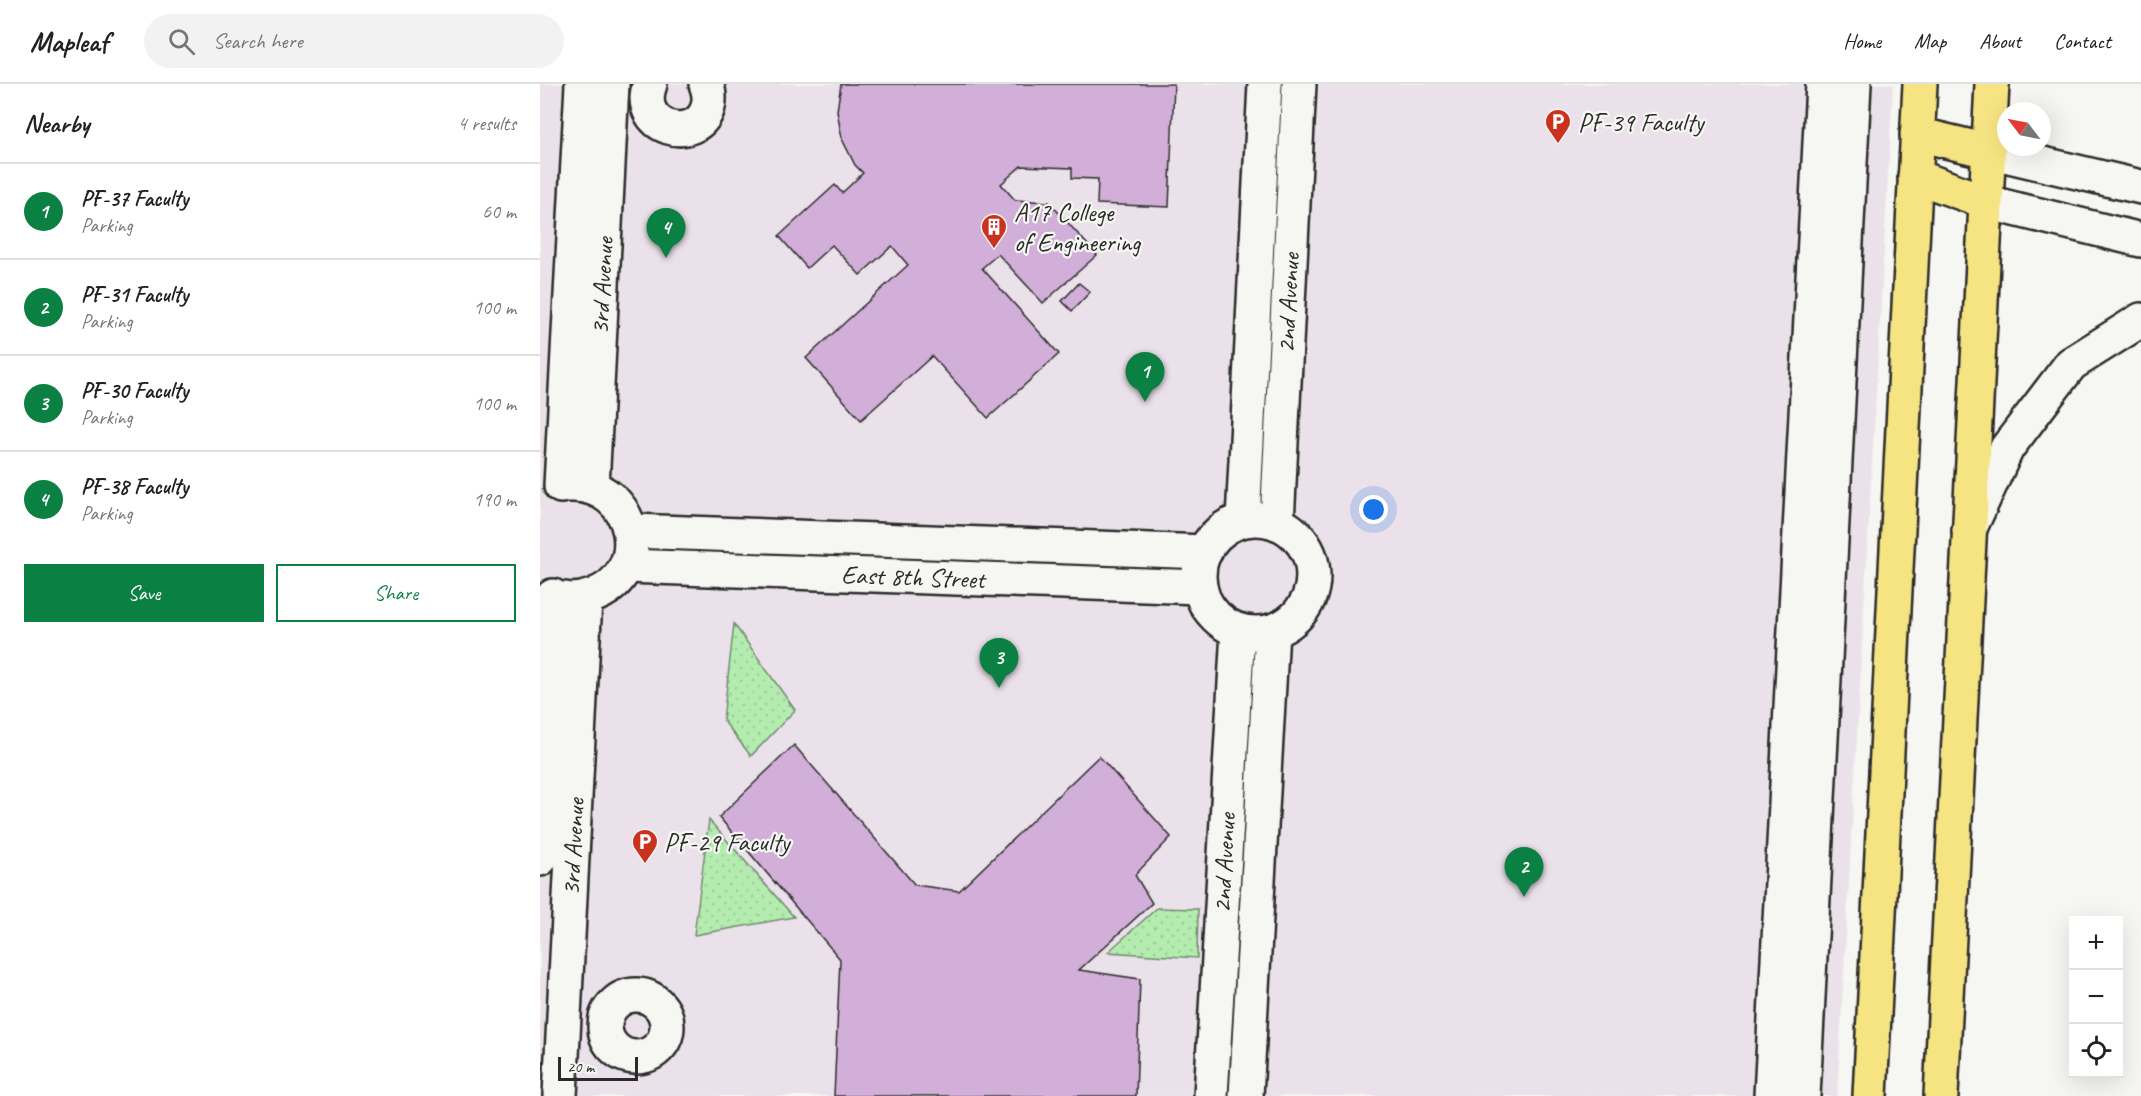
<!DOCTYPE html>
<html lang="en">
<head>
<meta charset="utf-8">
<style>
  :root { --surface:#fff; --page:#f2f2f2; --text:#222; --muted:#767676; --line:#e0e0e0; --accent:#0b8043 }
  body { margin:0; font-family:Caveat,sans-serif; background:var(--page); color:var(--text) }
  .controls { position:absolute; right:18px; bottom:18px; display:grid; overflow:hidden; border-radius:0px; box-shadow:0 6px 24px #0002 }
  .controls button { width:54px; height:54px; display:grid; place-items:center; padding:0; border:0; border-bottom:2px solid var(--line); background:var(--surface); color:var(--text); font:30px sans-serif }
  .compass { position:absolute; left:1457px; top:18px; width:54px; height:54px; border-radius:50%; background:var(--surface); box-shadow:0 6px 24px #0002; rotate:302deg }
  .scale { position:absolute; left:18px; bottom:15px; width:80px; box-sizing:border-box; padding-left:6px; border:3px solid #2b2b2b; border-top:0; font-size:16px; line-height:21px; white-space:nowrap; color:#2b2b2b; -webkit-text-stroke:4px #f6f6f2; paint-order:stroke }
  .you { position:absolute; left:834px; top:426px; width:21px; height:21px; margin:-15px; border:4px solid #fff; border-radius:50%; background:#1a73e8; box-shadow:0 0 0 9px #1a73e833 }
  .badge { display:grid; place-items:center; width:39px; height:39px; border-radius:50%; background:var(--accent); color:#fff; font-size:20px; font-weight:700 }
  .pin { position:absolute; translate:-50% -50px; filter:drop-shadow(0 2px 3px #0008) }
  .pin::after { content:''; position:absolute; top:32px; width:21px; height:18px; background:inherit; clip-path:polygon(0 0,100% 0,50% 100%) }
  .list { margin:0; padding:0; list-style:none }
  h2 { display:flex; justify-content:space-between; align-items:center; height:78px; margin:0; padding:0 24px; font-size:26px }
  h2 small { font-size:20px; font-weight:400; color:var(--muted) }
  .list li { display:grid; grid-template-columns:39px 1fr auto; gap:18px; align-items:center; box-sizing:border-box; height:96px; padding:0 24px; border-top:2px solid var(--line) }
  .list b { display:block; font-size:22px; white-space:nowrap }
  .list p { margin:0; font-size:20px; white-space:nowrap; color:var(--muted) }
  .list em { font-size:20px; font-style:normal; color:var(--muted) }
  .actions { display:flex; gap:12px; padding:18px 24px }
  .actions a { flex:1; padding:14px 0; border:2px solid var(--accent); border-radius:0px; text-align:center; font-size:21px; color:var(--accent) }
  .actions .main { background:var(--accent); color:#fff }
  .icon { flex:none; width:33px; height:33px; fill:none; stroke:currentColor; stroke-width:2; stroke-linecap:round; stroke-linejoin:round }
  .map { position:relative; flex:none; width:1601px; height:1012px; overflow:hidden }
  header { display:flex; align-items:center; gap:36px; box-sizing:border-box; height:84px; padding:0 30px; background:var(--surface); border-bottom:2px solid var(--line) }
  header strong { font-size:28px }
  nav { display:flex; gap:33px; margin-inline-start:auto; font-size:21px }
  .search { width:420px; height:54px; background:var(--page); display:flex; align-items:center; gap:15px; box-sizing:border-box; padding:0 21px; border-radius:33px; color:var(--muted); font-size:22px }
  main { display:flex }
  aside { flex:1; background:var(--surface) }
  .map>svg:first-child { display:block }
</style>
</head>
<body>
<header>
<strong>Mapleaf</strong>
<div class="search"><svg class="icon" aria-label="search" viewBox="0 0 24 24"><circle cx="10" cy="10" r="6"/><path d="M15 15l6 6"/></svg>Search here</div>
<nav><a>Home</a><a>Map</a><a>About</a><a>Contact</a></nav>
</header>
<main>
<aside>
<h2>Nearby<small>4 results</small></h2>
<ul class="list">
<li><span class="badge">1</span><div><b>PF-37 Faculty</b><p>Parking</p></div><em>60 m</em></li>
<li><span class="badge">2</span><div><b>PF-31 Faculty</b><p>Parking</p></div><em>100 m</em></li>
<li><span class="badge">3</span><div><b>PF-30 Faculty</b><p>Parking</p></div><em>100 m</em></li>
<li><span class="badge">4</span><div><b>PF-38 Faculty</b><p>Parking</p></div><em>190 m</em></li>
</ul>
<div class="actions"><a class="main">Save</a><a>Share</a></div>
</aside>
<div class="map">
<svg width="1601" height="1012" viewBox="0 0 1601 1012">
  <defs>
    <pattern id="garden-dots" width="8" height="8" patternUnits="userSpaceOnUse" patternTransform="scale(1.5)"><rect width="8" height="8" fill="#b4ecb0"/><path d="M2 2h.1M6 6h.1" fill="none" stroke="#9bcb98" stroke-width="1.8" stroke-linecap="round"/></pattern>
  </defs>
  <rect width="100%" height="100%" fill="#f6f6f2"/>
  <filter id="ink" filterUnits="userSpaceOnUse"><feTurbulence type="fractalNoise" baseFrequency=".0167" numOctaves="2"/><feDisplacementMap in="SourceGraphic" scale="12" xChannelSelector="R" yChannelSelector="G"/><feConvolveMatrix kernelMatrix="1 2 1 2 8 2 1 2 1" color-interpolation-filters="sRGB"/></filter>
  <g filter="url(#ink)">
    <path fill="#ebe1ea" d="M0,0H1353L1297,1012H0Z"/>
    <g fill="url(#garden-dots)" stroke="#708c6e" stroke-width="1.5">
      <path d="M194,540L255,626L211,672L183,636Z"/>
      <path d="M169,736L254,833L154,851Z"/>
      <path d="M617,824L658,825L657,874L568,868Z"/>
    </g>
    <g fill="#d2afd9" stroke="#2b2b2b" stroke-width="1.5">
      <path d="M301,0H634L629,123L557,120L558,95L532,94V84L481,82L461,100L475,116L509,118L557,171L503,219L458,170L442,184L519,270L448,334L392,272L321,336L266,274L368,181L352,162L320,191L292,161L267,184L239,152L295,101L302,109L323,89L315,81L302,55L297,27Z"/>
      <path d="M539,199L550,208L532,227L522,217Z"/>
      <path d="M254,661L375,801L419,807L559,672L631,753L595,791L612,819L539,886L600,895L596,1012H294L300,875L179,733Z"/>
    </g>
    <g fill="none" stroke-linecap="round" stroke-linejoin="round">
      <defs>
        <g id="minor">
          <path d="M110,0C93,45 157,62 168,23C170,15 169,7 166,0"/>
          <path d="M1448,67L1601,103"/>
          <path d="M1446,118L1601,156"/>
          <path d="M21,402L42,0"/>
          <path d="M52,403L72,0"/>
          <circle cx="716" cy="492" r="57"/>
          <path d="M703,436L725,0"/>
          <path d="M737,439L759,0"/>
          <path d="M1429,446L1467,364L1531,280L1601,236"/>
          <path d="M91,447L665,468"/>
          <path d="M86,482L660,503"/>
          <path d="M25,515C34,517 44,515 52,512C115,490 97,398 29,401"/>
          <path d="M0,775L13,512"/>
          <circle cx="96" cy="942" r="31"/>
          <path d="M20,1012L45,515"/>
          <path d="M671,1012L698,547"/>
          <path d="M706,1012L732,547"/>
          <path d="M1231,1012L1283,0"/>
          <path d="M1263,1012L1314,0"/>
        </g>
        <g id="major">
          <path d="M1377,50L1448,67"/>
          <path d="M1375,92L1446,118"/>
          <path d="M1330,1012L1380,0"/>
          <path d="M1401,1012L1452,0"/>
        </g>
      </defs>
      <use href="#minor" stroke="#2b2b2b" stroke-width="38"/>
      <use href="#major" stroke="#2b2b2b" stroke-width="38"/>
      <use href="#minor" stroke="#f6f6f2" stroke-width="33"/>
      <use href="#major" stroke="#f6e381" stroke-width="33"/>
    </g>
  </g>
  <defs>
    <symbol id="parking-pin" viewBox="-11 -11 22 30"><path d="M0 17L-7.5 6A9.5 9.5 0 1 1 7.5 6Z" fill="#c8321e" stroke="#f6f6f2"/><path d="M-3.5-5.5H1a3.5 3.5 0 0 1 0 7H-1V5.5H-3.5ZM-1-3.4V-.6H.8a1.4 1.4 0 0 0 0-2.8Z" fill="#fff"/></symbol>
    <symbol id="building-pin" viewBox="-11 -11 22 30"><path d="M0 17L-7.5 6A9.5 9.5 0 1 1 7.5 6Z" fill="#c8321e" stroke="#f6f6f2"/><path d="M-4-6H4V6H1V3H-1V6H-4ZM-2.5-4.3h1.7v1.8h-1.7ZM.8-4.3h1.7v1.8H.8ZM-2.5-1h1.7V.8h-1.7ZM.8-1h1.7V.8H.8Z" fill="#fff"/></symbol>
  </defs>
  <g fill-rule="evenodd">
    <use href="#parking-pin" x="1003" y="23" width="30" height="40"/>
    <use href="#building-pin" x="439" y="128" width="30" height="40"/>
    <use href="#parking-pin" x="90" y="743" width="30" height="40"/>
  </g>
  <g text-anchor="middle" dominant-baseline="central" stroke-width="4.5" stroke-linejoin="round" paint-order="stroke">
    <g font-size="26" fill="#2b2b2b" stroke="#f6f6f2" text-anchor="start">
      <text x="1038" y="38">PF-39 Faculty</text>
      <text x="474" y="128">A17 College<tspan x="474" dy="30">of Engineering</tspan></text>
      <text x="124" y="758">PF-29 Faculty</text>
    </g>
    <g font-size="26" fill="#2b2b2b" stroke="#f6f6f2">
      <text transform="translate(62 202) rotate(-87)">3rd Avenue</text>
      <text transform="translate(748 219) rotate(-87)">2nd Avenue</text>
      <text transform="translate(373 493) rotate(2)">East 8th Street</text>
      <text transform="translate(33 763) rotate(-87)">3rd Avenue</text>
      <text transform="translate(684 779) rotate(-87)">2nd Avenue</text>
    </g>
  </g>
</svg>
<div class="controls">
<button>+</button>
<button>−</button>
<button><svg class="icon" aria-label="locate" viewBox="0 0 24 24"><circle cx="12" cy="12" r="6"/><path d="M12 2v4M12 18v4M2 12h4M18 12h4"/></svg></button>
</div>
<svg class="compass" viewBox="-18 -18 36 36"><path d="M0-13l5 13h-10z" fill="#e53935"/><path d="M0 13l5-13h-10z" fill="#767676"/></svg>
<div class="scale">20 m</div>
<div class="you"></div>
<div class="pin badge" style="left:605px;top:318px">1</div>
<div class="pin badge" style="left:984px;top:813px">2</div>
<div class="pin badge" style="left:459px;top:604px">3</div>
<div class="pin badge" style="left:126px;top:174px">4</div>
</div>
</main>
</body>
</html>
